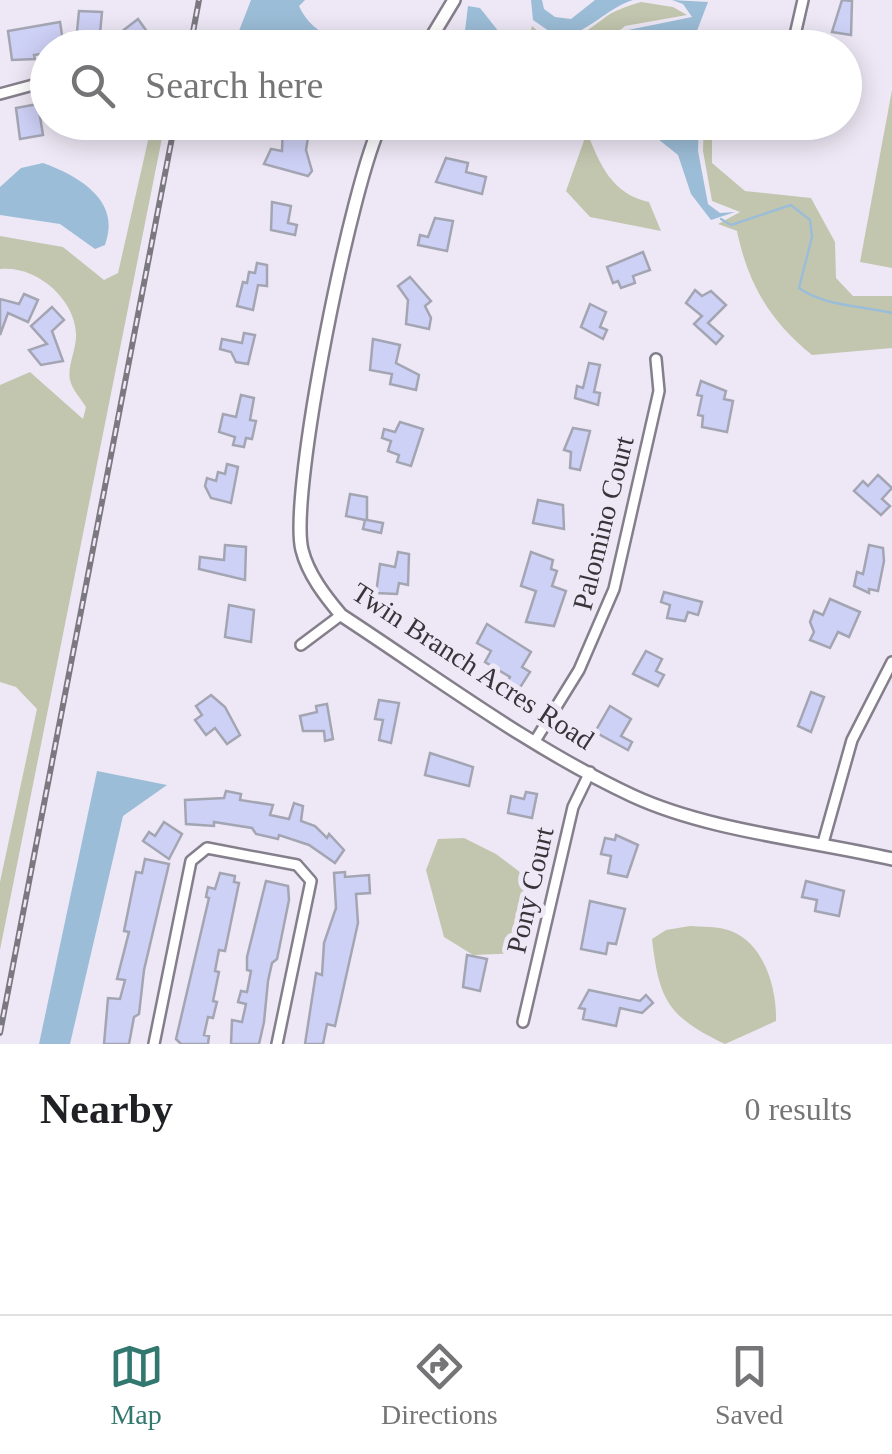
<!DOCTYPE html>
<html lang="en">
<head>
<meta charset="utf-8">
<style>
  :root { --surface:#fff; --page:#f6f6f6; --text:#202124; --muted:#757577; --line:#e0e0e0; --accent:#32786e }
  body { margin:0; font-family:"Times New Roman",serif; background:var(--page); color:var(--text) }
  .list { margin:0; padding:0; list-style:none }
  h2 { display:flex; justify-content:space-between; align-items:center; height:130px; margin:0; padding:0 40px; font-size:42px }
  h2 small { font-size:32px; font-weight:400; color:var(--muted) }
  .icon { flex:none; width:55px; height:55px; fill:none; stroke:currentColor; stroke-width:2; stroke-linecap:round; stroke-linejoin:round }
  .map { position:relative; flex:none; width:892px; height:1044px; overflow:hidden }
  .search { position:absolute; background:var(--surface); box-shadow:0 5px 25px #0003; left:30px; right:30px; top:30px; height:110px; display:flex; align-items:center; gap:25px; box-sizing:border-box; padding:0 35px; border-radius:55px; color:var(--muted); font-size:38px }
  .sheet { height:270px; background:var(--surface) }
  nav { display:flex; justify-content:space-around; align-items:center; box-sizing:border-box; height:140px; border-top:2px solid var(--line); background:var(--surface); font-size:28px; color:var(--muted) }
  nav a { display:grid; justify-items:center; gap:5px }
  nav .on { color:var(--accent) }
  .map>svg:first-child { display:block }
</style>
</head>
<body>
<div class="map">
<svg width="892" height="1044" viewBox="0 0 892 1044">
  <rect width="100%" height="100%" fill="#eee8f6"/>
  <g fill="#c3c6ae">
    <path d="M641,2L673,7L687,15L625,26L600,47H552L530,33L532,26C561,52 577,38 603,19C614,10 628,6 641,2Z"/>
    <path d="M892,90V268L860,262Z"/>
    <path d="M152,123H165L0,950V882L37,709L16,687L0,682V385L30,372L83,419L86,407C81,399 72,389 70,380C67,366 77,348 76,333C74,298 36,265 0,269V236L63,247L104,280L118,273Z"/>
    <path d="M704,123H712V163L745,191L811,198L835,242L836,278L853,296H892V348L812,355C770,321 748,284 737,231L718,224L740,212L712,201L703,151Z"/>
    <path d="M587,132C600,165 612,194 649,202L661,231L590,217L566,191Z"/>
    <path d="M464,838L496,854L529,879L531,912L523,953L473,955L444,937L426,870L438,839Z"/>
    <path d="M690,926C702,927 719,926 731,931C765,944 777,990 776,1021L725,1044C668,1017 659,1000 652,939L666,930Z"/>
  </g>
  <g fill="#9cbdd7">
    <path d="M251,0H305L299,6C314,40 349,43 384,47H286L237,36Z"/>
    <path d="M531,0H542L544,9L555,17L571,19L595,0H633C605,9 587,34 559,38L533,20Z"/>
    <path d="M672,0L708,2L695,36L606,47L628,30L692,17L683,4Z"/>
    <path d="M468,6L480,8L511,47H463Z"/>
    <path d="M638,123H699L698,151L708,204L720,213L735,212L711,220L691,194L678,155Z"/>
    <path d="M43,163C79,176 122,201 105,245L95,249L60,224L0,215V187L21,168Z"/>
    <path d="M97,771L167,785L123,816L70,1044H39Z"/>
  </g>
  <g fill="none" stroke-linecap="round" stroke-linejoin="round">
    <path stroke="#9cbdd7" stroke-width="2.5" d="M721,219L731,225L791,205L810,220L812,237L799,288C824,306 862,306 892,313"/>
  </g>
  <g fill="#ced1f6" stroke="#a4a5b3" stroke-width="2.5">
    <path d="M842,0L852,1L851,35L832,32Z"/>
    <path d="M79,11L102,12L99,44L76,42Z"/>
    <path d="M138,19L153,40L143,48H119L112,39Z"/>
    <path d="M60,22L64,48H48V53L34,55L35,59L12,60L8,31Z"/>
    <path d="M38,104L43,135L20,139L16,108Z"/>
    <path d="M283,126L309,132L306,150L312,171L308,176L264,164L271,149L282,151Z"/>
    <path d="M446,158L468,163L466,172L486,177L482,194L436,182Z"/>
    <path d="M272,202L291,206L288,223L297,225L295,235L271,230Z"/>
    <path d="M435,218L453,221L447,251L418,245L420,235L428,237Z"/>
    <path d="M643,252L650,270L633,276L635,283L621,288L618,281L613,283L607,267Z"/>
    <path d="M257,263L267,265V286L258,285L253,310L237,306L243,282L247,283L249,272L255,273Z"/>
    <path d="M410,277L431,301L425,306L431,318L429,329L406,324L408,300L398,286Z"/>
    <path d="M695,290L702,296L711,291L726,305L708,323L723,336L716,344L694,324L702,316L686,303Z"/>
    <path d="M24,294L38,300L28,322L8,313L0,335V299L19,304Z"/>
    <path d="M590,304L606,312L600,327L607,330L603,339L581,327Z"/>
    <path d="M52,307L64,320L52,331L63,361L41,365L29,350L47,344L31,326Z"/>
    <path d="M244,333L255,335L248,364L236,362L231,352L220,349L222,339L242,343Z"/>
    <path d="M373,339L400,345L396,363L419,375L416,390L390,384L392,374L370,370Z"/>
    <path d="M589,363L600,365L594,392L600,393L598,405L575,398L577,386L583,388Z"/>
    <path d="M701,381L726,391L724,399L733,401L727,432L702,427L703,416L698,415L702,396L697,395Z"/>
    <path d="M241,395L254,398L250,420L256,421L252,439L246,438L244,447L233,445L235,437L219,432L223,414L236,417Z"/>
    <path d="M400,422L423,429L411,466L397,462L399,455L388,451L391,441L382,438L384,429L395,432Z"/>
    <path d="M573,428L590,431L580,470L570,468L571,452L564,450Z"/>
    <path d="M227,464L238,467L231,503L211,498L205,486L207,478L216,481L218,472L225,474Z"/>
    <path d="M878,475L892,488L882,499L890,506L881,515L854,491L863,481L868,486Z"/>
    <path d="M350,494L367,497V520L383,523L381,533L363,529L365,520L346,516Z"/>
    <path d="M538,500L563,505L564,529L533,523Z"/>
    <path d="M225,545L246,547L245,580L199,569L200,557L224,560Z"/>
    <path d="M869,545L883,548L884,561L878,591L869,589V593L854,586L857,572L863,574Z"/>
    <path d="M398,552L409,554L408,585L399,583L397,594L376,593L380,564L395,567Z"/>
    <path d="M531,552L553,560L551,569L557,571L552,586L566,591L554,626L526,622L536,591L521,586Z"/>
    <path d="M664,592L702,602L698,615L688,612L685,621L667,618L670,605L661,602Z"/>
    <path d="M830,599L860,612L849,637L838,632L830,648L810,640L814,632L810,622L814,611L823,615Z"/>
    <path d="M229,605L254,610L251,642L225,637Z"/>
    <path d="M487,624L531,652L522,667L530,672L519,689L507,682L510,677L485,662L491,651L477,643Z"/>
    <path d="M646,651L662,659L656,671L664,675L658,686L633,674Z"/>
    <path d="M811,692L824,697L811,732L798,726Z"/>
    <path d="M211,695L225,707L240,735L227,744L215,728L206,735L195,720L202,715L196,706Z"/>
    <path d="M379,700L399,703L391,743L379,740L383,720L375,719Z"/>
    <path d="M327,704L333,739L325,741L324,731H303L300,716L317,712L316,706Z"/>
    <path d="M610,706L631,719L621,736L632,742L628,750L595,732Z"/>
    <path d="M430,753L473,767L469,786L425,775Z"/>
    <path d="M226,791L241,794L240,800L273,805L270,815L289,819L294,803L303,806L301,821L315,826L327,838L329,834L344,850L335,863L309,845L279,835L278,839L256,834L252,828L214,822V826L186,824L185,800L224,798Z"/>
    <path d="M526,792L537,794L532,818L508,813L511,796L524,799Z"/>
    <path d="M164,822L182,834L169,859L143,841L149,832L155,836Z"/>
    <path d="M616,835L638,845L627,877L608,873L611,856L601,854L605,838L615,840Z"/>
    <path d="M145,859L169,864L144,970L139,1014L134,1017L129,1044H104L108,998L120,999L125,980L117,979L129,932L124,931L136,872L142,873Z"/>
    <path d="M345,872V877L369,875L370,893L356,894L358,923L335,1026L327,1024L323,1044H305L316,973L322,975L324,943L336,908L334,873Z"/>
    <path d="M220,873L235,876L234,882L239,883L225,951L219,950L215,971L219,972L213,1001L217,1002L213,1018L208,1017L204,1035L209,1036L208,1044H181L176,1039L209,898L206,897L208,887L215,889Z"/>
    <path d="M266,881L288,886L289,900L277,959L272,963L268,981L264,1022L259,1044H231L232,1020L242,1022L246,1004L238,1002L241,991L247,992L251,971L247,970V957Z"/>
    <path d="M806,881L844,891L839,916L815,911L817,900L802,897Z"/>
    <path d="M590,901L625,909L616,944L608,943L606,954L581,949Z"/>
    <path d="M467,955L487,959L480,991L463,987Z"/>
    <path d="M589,990L640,1001L646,995L653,1003L642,1013L620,1008L616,1026L583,1019L585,1009L579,1008Z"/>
  </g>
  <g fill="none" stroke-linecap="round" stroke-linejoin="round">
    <defs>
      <g id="minor">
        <path d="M792,48L803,0"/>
        <path d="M0,94L48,81"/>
        <path d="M301,645L341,615"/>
        <path d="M535,741L579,670L614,589L659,391L656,359"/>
        <path d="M823,843L852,740L892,662"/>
        <path d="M523,1022L573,807L590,772"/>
        <path d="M154,1044L191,861L207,848L297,865L311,881L277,1044"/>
      </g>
      <g id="tertiary">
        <path d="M425,48L454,0"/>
        <path d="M382,122C353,175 288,495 302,550C308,574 325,596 341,615C436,677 530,748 633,796C709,831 810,840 892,859"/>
      </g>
    </defs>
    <use href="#minor" stroke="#857f8c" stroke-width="14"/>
    <use href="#tertiary" stroke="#857f8c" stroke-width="16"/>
    <use href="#minor" stroke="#fff" stroke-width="9"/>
    <use href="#tertiary" stroke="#fff" stroke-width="11"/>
    <defs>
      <g id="rail">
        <path d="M190,48L199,0"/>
        <path d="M0,1033L175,122"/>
      </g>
    </defs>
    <use href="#rail" stroke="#7b7880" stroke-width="6"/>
    <use href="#rail" stroke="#eee8f6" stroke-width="2.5" stroke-dasharray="8" stroke-linecap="butt"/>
  </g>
  <g text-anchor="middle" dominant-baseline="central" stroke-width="10" stroke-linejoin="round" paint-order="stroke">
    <g font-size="28" fill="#37353a" stroke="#eee8f6">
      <text transform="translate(603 523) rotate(-76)">Palomino Court</text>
      <text transform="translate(473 666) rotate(33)">Twin Branch Acres Road</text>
      <text transform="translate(530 890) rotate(-77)">Pony Court</text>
    </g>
  </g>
</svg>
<div class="search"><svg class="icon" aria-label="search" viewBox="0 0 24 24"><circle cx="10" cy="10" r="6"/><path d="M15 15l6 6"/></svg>Search here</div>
</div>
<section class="sheet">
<h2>Nearby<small>0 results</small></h2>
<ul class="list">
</ul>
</section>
<nav>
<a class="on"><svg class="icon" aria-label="map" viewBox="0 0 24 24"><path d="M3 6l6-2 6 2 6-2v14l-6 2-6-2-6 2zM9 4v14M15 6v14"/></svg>Map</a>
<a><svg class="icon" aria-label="directions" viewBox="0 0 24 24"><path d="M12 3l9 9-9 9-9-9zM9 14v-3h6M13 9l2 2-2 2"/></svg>Directions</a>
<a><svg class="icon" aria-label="saved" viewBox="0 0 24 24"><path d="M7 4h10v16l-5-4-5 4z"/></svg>Saved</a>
</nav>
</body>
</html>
